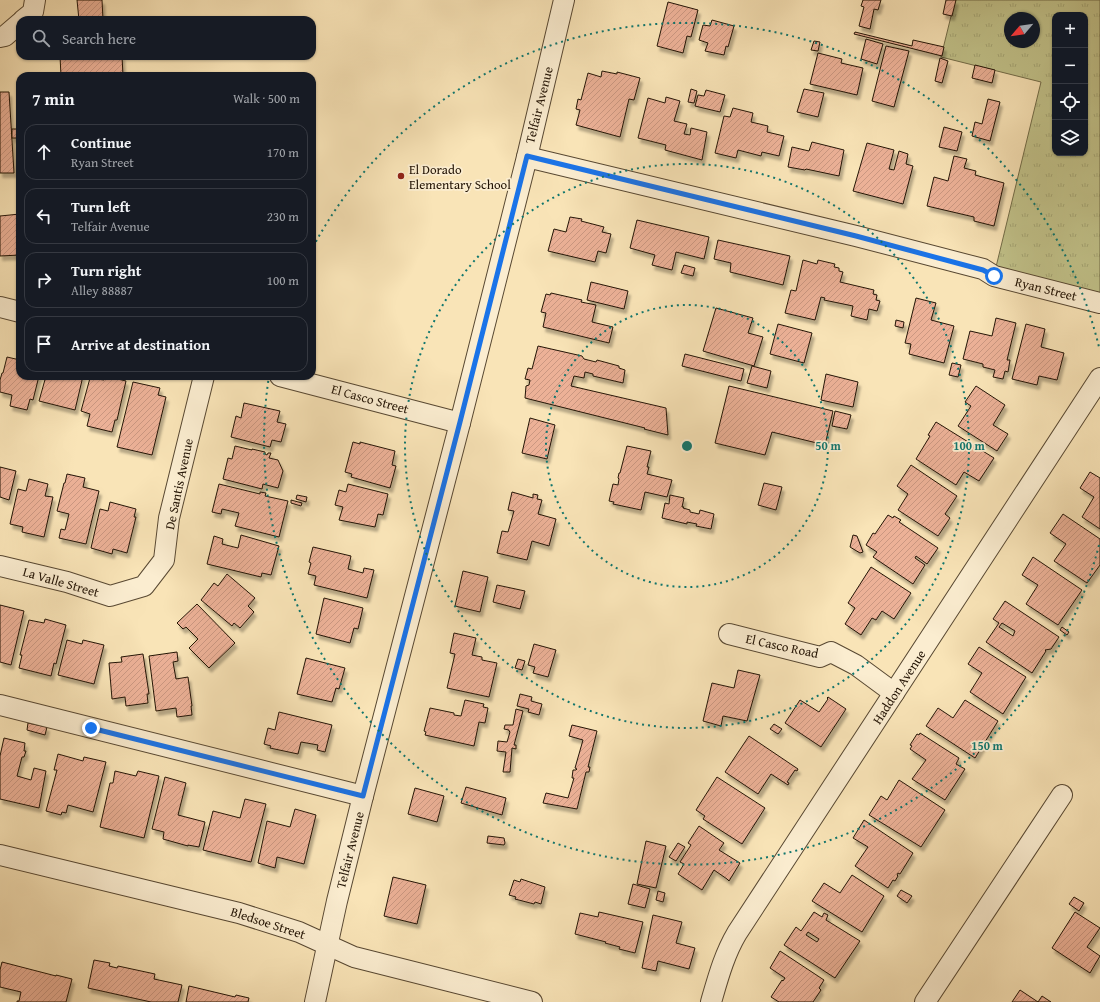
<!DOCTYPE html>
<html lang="en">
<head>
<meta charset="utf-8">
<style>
  :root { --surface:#171b24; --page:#242831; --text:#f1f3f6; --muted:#9ea1a6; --line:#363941 }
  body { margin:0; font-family:"Gentium Book Plus",serif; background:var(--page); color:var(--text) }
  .controls { position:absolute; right:12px; top:12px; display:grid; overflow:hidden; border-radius:8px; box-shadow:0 1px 3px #0004 }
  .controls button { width:36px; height:36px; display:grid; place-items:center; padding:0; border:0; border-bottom:1px solid var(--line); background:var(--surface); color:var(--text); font:20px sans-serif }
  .compass { position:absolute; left:1004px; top:12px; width:36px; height:36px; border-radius:50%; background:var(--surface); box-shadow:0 1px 3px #0004; rotate:241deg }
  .stop { position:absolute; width:12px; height:12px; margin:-9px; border:3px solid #1a73e8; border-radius:50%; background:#fff }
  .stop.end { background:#1a73e8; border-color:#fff; box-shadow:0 1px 4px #0008 }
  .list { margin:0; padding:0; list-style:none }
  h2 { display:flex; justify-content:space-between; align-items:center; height:52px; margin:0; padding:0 16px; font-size:17px }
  h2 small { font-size:13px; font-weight:400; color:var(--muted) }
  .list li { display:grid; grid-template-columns:26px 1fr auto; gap:12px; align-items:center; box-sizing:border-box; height:56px; margin:0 8px 8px; padding:0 8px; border:1px solid var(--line); border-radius:12px }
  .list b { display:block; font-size:15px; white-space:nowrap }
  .list p { margin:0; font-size:13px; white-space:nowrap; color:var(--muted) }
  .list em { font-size:13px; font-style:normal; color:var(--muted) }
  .icon { flex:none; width:22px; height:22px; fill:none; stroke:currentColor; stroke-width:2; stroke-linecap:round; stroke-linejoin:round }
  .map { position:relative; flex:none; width:1100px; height:1002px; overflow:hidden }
  .search { position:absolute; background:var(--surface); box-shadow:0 1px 3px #0004; left:16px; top:16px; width:300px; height:44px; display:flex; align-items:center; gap:10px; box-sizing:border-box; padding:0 14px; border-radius:12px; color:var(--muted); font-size:15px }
  .panel { position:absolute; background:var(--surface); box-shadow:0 1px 3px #0004; left:16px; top:72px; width:300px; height:308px; border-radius:12px }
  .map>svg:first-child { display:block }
</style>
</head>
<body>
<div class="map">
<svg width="1100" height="1002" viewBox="0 0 1100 1002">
  <defs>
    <pattern id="grass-tufts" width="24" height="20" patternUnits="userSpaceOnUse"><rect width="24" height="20" fill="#c2c38b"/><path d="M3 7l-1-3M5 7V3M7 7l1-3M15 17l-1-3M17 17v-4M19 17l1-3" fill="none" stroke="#a6a776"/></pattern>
    <pattern id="building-hatch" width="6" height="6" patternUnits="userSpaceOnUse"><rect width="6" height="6" fill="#ecb197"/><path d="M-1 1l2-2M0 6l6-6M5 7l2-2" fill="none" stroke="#ca9781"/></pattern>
    <filter id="shadow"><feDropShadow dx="2.5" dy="4.5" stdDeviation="1" flood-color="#0004"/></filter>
  </defs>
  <rect width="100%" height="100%" fill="#f9e4b7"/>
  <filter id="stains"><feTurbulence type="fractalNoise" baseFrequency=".005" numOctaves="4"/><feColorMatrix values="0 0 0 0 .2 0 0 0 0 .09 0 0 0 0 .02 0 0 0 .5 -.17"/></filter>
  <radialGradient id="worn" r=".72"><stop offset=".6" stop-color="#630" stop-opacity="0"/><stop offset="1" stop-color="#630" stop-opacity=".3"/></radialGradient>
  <path fill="url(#grass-tufts)" stroke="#726c48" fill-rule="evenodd" d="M955,0H1100V294L996,267L1041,82L941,57ZM1055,15H1085V153H1055ZM1010,18H1034V42H1010Z"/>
  <g fill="url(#building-hatch)" stroke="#231405" fill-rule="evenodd" filter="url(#shadow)">
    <path d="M77,0H102L103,20H79Z"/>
    <path d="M863,0H881L878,10L874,9L870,29L859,26L864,7L861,6Z"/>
    <path d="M946,0H956L952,16L943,14Z"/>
    <path d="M668,2L698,10L691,37L687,36L683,53L657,46Z"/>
    <path d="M712,20L734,26L728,47L726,46L724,55L705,51L708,43L699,40L703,25L710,26Z"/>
    <path d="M855,32L912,46L913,40L944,47L942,56L854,34Z"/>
    <path d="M866,39L883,44L877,64L861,59Z"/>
    <path d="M814,41L820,42L818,51L811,50Z"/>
    <path d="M886,46L909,51L894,107L872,101Z"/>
    <path d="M818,53L842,59L841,63L863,68L857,95L810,84Z"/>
    <path d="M60,56H122L123,76H61Z"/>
    <path d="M940,58L948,61L942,83L935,81Z"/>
    <path d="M975,65L995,70L992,83L972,78Z"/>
    <path d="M602,71L617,74V72L640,78L634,100L629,99L620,137L576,125L580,110L576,109L578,99L581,100L588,73L601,77Z"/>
    <path d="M691,89L697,91L694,103L688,102Z"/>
    <path d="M804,89L824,93L818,117L797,112Z"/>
    <path d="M706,90L725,95L720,112L695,106L698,95L704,96Z"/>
    <path d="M0,92H9L14,173H0Z"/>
    <path d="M666,97L680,101L674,121L687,124L684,134L690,135L691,128L707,132L702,160L665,150L666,145L638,138L648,98L665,103Z"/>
    <path d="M988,99L1000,102L990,141L972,136L975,122L982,124Z"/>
    <path d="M733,108L753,113L751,122L768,126L767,132L784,136L779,156L762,152L761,156L738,150L736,158L715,153L724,116L730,117Z"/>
    <path d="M944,127L962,132L957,151L939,147Z"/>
    <rect x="12" y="129" width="8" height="9"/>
    <path d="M812,142L844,150L839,176L806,169L805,170L788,167L792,147L809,151Z"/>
    <path d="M867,143L894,150L889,169L894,170L899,151L908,154L906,164L913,166L903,204L853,191Z"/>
    <path d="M954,156L967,159L964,168L976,171L975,175L1004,183L994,226L974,221V217L927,206L934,177L948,181Z"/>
    <path d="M20,214V255L0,256V216Z"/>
    <path d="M570,217L582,219L581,221L604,227L602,232L611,234L606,253L598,251L595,262L548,251L554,229L566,232Z"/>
    <path d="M637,220L709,237L704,259L676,252L672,270L652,265L655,255L630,248Z"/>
    <path d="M718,240L790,256L783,285L730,272L731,263L714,259Z"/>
    <path d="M803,260L817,264L818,260L835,264L834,267L839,268V271L843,272L840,282L874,290L873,294L877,295L876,300L880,301L877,311L869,309L867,320L851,316L853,306L824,300L825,298L821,297L815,320L785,313L791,290L796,291Z"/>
    <path d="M684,265L695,268L693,276L681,273Z"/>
    <path d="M591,282L628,291L624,309L587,300Z"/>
    <path d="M551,293L582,300L581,302L596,305L592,322L613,327L609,343L543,327L546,313L541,312L546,294L550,295Z"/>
    <path d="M916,298L936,303L931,320L954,326L944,363L909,354L911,344L905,343Z"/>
    <path d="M716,308L753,318L748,333L763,337L754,366L703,351Z"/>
    <path d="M996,318L1016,323L1007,360H1010L1008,372L1005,371L1003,379L993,377L995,370L983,367V364L963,359L970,331L992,336Z"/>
    <path d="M896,320L904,322L903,328L895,326Z"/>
    <path d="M778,324L812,333L804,363L770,354Z"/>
    <path d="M1026,324L1045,329L1041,347L1064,353L1057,380L1039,376L1037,385L1012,379Z"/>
    <path d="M538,346L582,356L584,359L596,362L597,360L619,366V368L625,370L623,383L593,376V374L585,372L584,378L574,376L571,386L666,408L668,435L644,429L645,428L525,398L526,386L529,385L530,380L525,379L528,368L532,369Z"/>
    <path d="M685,354L744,369L741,381L682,366Z"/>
    <path d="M7,357L20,360V376H39L33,400L30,399L27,410L10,406L12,395L0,392V380L2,373H3Z"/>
    <path d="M952,363L961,365L958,377L949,375Z"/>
    <path d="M752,366L771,371L767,388L747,383Z"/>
    <path d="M826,374L858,382L853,407L821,400Z"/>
    <path d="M46,376H83L75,410L39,401Z"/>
    <path d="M105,376L126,381L117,420H115L112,432L87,426L90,414L81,411L90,378L104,380Z"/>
    <path d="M133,382L160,388L158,395L166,397L152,455L117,447Z"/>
    <path d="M729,386L833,411L825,445L772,432L765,455L715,443Z"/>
    <path d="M976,386L1005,405L993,425L1008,434L997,451L958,426L971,406L965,402Z"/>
    <path d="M244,403L280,411L277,422L286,424L281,442L272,440L270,447L231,437L236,416L241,418Z"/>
    <path d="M835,411L851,415L847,429L832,426Z"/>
    <path d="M530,418L555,425L547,459L522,453Z"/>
    <path d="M936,422L994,458L979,481L964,472L956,485L916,459L930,436L928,435Z"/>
    <path d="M353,442L360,444V442L395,451L392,465L396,466L390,488L351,477L352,474L345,472Z"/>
    <path d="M235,446L252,450V449L265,452V454L267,455L268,453H271L269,458L278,460L283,471L278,488L263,484L262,489L223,479L228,458L232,459Z"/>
    <path d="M627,446L651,451L647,467H649L647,474L672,480L667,497L645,492L641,510L613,504L614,502L609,501L613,484L618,485L619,479L618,478L619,473H620Z"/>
    <path d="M911,465L957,496L945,514L950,518L938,536L898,510L908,494L897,486Z"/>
    <path d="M0,467L16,471L9,500L0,497Z"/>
    <path d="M1090,472L1100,478V529L1082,517L1094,497L1080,488Z"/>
    <path d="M67,474L85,478L83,487L99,491L86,544L59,538L61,529L65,530L69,514L57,511L64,483H65Z"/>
    <path d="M29,479L48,484L45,496L53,497L44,537L22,532L23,527L10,524L18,489L26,491Z"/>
    <path d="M764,483L782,487L776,510L758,505Z"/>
    <path d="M219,484L260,494V492L266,493L265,496L288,501L279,537L235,526L239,513L222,509L221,514L212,512Z"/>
    <path d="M348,484L388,494L383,515L378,514L375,527L339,520L343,507L335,505L339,490L346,492Z"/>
    <path d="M512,492L533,498V494L538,495L537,499L542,500L538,514L556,519L549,546L532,541L527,560L497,553L502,531L508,532L514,511L508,510Z"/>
    <path d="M297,495L307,497L306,502L296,499Z"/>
    <path d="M670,495L684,498L682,507H684L683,508L690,510V512L699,514L700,510L714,514L711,529L696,526L697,524L687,522V524L662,518L665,503L669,504Z"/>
    <path d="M291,500L302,503L301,506L291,503Z"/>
    <path d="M110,502L136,509L134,517H136L127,553L113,549L112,554L91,548L100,509L108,511Z"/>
    <path d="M1063,514L1100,539V565L1087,583L1054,561L1066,544L1050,533Z"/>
    <path d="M888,515L893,518L894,516L901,520L899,522L938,548L927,564L916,556L915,558L925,565L913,584L873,557L877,552L866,545L873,533L875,534Z"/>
    <path d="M241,535L279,546L271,575L262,573L261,577L207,564L214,536L223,539L222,544L238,548Z"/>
    <path d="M853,535L857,536L863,552L860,553L850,547Z"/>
    <path d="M313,547L351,556L348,569L363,573L364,568L374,570L367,598L314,585L316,576L308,574L311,563L309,562Z"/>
    <path d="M1033,557L1082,590L1058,625L1026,604L1038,585L1022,575Z"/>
    <path d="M871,567L911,593L894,619L882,611L876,620L872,618L861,635L845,624L855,608L848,603Z"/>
    <path d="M463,571L488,577L480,612L455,606Z"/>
    <path d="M227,574L255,598L248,606L254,612L240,628L234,623L232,626L201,600L214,583L218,586Z"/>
    <path d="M497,585L525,591L520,609L493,602Z"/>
    <path d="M324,598L363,608L358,629L354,628L350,643L316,634Z"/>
    <path d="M1005,601L1059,637L1051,649L1045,650L1046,651L1032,673L986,642L999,623L993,619ZM1002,623L1015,631L1013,636L999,627Z"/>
    <path d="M197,604L235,643L209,668L189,648L198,639L186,627L183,629L177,623Z"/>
    <path d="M0,605L24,611L11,665L0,662Z"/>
    <path d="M45,619L66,625L56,664L54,663L51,676L19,668L22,655H20L29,620L44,623Z"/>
    <path d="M1062,627L1069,632L1067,635L1060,630Z"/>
    <path d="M454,633L476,638L472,655L482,657V660L497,663L489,697L447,688L455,654L450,653Z"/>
    <path d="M67,640L82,644L83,640L104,645L94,684L58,675Z"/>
    <path d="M534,644L556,650L548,677L533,673L535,667L528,665Z"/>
    <path d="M979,647L1026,677L1003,714L970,692L982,673L968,664Z"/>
    <path d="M177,652L178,661L173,662L176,679L188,677L192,706H191L192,715L177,717L176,708L156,711L149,656Z"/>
    <path d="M143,654L149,694H147L148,703L126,706L125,697L112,699L109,663L122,662L121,657Z"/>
    <path d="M306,658L345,668L339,689L336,688L332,702L297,694Z"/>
    <path d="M518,659L525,661L522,670L515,668Z"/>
    <path d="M738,670L760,675L747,721L723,716L721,726L703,721L712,683L734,688Z"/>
    <path d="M520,694L532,697L531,701L542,704L539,715L528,712L529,709L517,706Z"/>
    <path d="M828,697L846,709L821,747L785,723L800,700L819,712L828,699L827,698Z"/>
    <path d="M465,700L484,704L483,707L488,708L485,723L479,722L474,746L425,735L426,732L424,731L430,708L454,713V715L461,716Z"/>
    <path d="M965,700L998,721L975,758L926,726L938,708L953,718Z"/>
    <path d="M516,709L523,711L514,745H516V749L512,748L510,772H503L506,752L497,751L498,741L507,742L510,732L509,731V730L504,729L505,725H513Z"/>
    <path d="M279,712L332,725L325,752L317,750L318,745L301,742L298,754L270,748L271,746L264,744L268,728L275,730Z"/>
    <path d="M28,723L47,727L45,735L27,730Z"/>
    <path d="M774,724L782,729L778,734L770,729Z"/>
    <path d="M572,725L597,731L588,767H590L589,772H586L577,809L543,803L546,793L568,798L574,778H572L573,770H576L577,769L575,768L583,740L569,736Z"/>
    <path d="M920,733L959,758L956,764L965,769L945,800L912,779L926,760L910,749L912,746L910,745L917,734L919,735Z"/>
    <path d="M749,736L798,769L797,771L795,770L787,782L789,783L788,785L771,774L758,794L725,772Z"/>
    <path d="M4,738L25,743L24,751H26L24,757H22L17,776L31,780L34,768L46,771L39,808L0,799V756Z"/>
    <path d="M58,754L83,761L84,757L106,762L93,812L68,805L66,813L62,812L61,815L46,811L57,770H54Z"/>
    <path d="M115,771L136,776L138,771L159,776L144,838L100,827L110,783H113Z"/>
    <path d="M165,777L186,783L178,815L205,822L199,847L188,845V846L163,839L164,832L152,829Z"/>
    <path d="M717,777L765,808L742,844L703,819L705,816L696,810Z"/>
    <path d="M899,780L945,810L921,847L869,815L881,796L887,800Z"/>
    <path d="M466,787L506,798L502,815L461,803Z"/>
    <path d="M415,788L444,796L437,822L408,814Z"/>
    <path d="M245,799L266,804L251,862L203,850L213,811L240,818Z"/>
    <path d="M295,809L316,815L304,864L277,857L275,868L258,863L267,821L290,827Z"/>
    <path d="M864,820L913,853L900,874L898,873L897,875L898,876L895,881L893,880L888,888L855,866L868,847L853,838Z"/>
    <path d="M699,826L724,843L719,850L740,863L729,881L727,879L714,870L702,890L678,874L684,864L680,862L691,845L688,843Z"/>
    <path d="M488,836L504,838L505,843L504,845L487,843Z"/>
    <path d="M646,841L666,846L656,888L637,884Z"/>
    <path d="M678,843L685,847L676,861L669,857Z"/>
    <path d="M852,875L884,896L862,932L812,901L824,883L840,893Z"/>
    <path d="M393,877L426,885L417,924L384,916Z"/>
    <path d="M521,879L545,887L541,904L535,902L534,904L515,899L516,897L509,895L514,880L520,882Z"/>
    <path d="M633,884L650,889L645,908L628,904Z"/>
    <path d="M901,890L912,896L907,903L897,896Z"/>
    <path d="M658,891L665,893L663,902L656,900Z"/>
    <path d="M1074,897L1084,903L1079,911L1069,904Z"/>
    <path d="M599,912L643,922L635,953L619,949L620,947L605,943L606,942L575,934L580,913L598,917Z"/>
    <path d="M814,912L822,917L824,913L828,915L826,920L860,941L835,978L784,945L796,927L801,931ZM808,932L819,939L817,942L806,935Z"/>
    <path d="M1075,912L1100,928L1087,947L1100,956L1090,973L1052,948Z"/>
    <path d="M653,915L682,922L676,943L695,948L689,969L658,961L656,971L642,968Z"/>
    <path d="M780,951L824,980L819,988L821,990L813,1002H779L771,997L782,980L783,981L785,978L770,968Z"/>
    <path d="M94,960L110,963L109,966L117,968L118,966L155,974L154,979L182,985L178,1002H151L88,988Z"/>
    <path d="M2,962L56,976V975L72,979L66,1002H17V1001H19L21,992L0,987V970Z"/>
    <path d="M189,986L235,997L236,995L249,998L248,1002H186Z"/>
    <path d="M1020,990L1038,1002L1042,996L1051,1002H1012Z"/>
  </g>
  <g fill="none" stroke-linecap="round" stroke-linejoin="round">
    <defs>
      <g id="minor">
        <path d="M23,20L33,12L35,0"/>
        <path d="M0,37L5,36L20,23"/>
        <path d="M527,157L856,236L983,269L994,276L1100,303"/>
        <path d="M0,307L20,312"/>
        <path d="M280,376L460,423"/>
        <path d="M0,566L67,582L110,596L144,586L164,560L169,518L204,376"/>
        <path d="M729,634L820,657L831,652L856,665L894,693"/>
        <path d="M0,705L363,796"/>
        <path d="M0,855L239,913L299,932L354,957L532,1002"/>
        <path d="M315,1002L337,901L363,796L460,423L527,157L564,0"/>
        <path d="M711,1002C718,978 724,955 737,933L1100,378"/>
        <path d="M925,1002L1062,795"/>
      </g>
    </defs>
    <use href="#minor" stroke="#584832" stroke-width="22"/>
    <use href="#minor" stroke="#fbedd0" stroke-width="20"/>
  </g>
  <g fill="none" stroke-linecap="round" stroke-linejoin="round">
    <path stroke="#1a73e8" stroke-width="5" d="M91,728L363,796L460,422L527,156L856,236L983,270L994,276"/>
  </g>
  <g fill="none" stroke="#0f766e" stroke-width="2" stroke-dasharray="2 4">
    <circle cx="687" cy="446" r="141"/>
    <circle cx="687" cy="446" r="282"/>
    <path d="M1099 545A424 424 0 0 1 269 376M313 247A424 424 0 0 1 1099 347"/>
  </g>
  <circle fill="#8f2418" stroke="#fbedd0" stroke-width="1.5" cx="401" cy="176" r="4"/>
  <g text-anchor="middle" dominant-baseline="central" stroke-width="3.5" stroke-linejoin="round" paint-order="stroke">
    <g font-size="13" fill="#231405" stroke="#fbedd0">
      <text transform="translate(539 105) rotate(-76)">Telfair Avenue</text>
      <text transform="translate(1046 289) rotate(14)">Ryan Street</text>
      <text transform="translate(370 399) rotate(15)">El Casco Street</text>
      <text transform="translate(179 484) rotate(-78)">De Santis Avenue</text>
      <text transform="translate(61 582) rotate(16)">La Valle Street</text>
      <text transform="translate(782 646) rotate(12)">El Casco Road</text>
      <text transform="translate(899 687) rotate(-57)">Haddon Avenue</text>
      <text transform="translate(350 850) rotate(-76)">Telfair Avenue</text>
      <text transform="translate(268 923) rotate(18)">Bledsoe Street</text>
    </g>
    <g font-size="13" fill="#231405" stroke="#fbedd0" text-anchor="start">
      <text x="409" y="169">El Dorado<tspan x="409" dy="15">Elementary School</tspan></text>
    </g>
  </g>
  <circle cx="687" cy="446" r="6" fill="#0f766e" stroke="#fbedd0" stroke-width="2"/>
  <g font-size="12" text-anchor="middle" font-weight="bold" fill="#0f766e" stroke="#fbedd0" stroke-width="3.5" stroke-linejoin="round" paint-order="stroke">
    <text x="828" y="450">50 m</text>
    <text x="969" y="450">100 m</text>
    <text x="987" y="750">150 m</text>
  </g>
  <rect width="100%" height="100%" filter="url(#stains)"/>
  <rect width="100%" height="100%" fill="url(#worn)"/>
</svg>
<div class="controls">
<button>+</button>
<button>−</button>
<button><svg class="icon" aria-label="locate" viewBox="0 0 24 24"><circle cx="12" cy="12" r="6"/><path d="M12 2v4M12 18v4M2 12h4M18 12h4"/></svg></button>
<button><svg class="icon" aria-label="layers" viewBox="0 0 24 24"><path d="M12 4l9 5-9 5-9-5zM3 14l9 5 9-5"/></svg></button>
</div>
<svg class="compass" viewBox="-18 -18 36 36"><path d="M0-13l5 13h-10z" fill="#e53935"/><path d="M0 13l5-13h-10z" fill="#9ea1a6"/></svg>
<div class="stop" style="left:994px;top:276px"></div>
<div class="stop end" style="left:91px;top:728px"></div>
<div class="search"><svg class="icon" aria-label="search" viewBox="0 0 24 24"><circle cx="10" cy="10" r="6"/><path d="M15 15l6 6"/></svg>Search here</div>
<section class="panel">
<h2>7 min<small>Walk · 500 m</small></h2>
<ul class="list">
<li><svg class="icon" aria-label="ahead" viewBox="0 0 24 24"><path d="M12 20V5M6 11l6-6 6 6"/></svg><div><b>Continue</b><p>Ryan Street</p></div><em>170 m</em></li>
<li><svg class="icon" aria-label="left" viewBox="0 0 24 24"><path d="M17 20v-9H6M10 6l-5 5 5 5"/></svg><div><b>Turn left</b><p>Telfair Avenue</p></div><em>230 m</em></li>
<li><svg class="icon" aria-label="right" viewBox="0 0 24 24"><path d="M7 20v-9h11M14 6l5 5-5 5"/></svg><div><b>Turn right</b><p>Alley 88887</p></div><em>100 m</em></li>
<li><svg class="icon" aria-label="arrive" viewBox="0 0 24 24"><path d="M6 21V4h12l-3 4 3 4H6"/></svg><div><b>Arrive at destination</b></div></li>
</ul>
</section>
</div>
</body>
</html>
